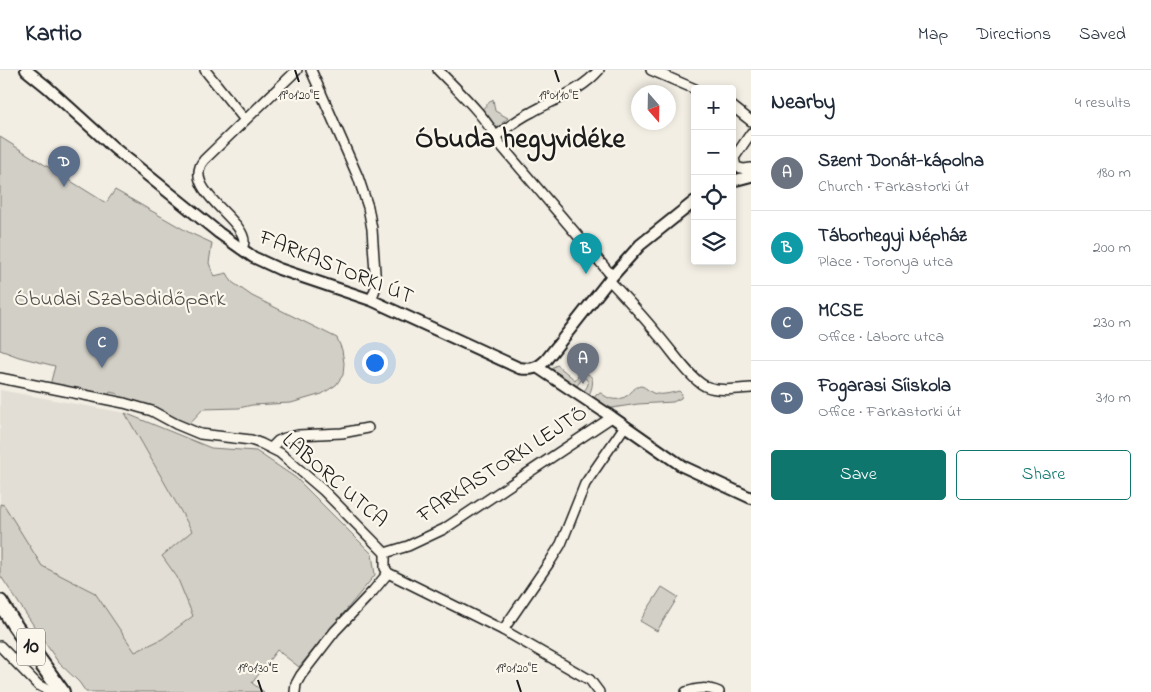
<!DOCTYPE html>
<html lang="en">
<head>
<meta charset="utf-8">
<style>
  :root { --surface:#fff; --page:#f6f6f7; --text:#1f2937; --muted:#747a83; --line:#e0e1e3; --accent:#0f766e }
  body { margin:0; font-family:"Indie Flower",sans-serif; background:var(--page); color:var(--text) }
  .controls { position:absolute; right:15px; top:15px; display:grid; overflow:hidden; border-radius:5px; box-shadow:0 2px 8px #0003 }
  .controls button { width:45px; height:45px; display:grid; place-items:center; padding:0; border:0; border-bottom:1px solid var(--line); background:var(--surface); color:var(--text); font:25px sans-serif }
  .compass { position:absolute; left:631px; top:15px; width:45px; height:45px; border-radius:50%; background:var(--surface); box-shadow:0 2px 8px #0003; rotate:160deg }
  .you { position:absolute; left:374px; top:292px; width:18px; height:18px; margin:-12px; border:4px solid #fff; border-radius:50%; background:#1a73e8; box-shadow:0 0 0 8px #1a73e833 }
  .badge { display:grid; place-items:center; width:32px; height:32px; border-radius:50%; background:var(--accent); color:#fff; font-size:16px; font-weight:700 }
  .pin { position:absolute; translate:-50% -41px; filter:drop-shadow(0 1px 2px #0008) }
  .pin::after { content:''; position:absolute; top:26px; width:18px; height:15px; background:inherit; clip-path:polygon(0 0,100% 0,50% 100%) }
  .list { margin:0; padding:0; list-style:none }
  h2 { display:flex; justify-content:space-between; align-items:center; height:65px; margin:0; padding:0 20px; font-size:21px }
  h2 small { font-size:16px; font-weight:400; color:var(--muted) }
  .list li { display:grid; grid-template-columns:32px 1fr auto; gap:15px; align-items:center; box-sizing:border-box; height:75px; padding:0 20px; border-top:1px solid var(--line) }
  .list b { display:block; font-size:19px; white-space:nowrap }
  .list p { margin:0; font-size:16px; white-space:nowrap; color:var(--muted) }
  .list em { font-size:16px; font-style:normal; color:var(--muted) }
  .actions { display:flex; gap:10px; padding:15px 20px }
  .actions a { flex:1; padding:11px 0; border:1px solid var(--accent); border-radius:5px; text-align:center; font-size:18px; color:var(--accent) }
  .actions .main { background:var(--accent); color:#fff }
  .icon { flex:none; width:28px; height:28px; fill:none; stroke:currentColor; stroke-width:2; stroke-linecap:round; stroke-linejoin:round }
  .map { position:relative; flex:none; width:751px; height:622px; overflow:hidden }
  header { display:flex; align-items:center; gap:30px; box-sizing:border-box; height:70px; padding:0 25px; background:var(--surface); border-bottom:1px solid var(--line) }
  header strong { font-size:24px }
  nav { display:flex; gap:28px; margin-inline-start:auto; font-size:18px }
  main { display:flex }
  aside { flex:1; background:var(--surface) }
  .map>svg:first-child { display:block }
</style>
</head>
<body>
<header>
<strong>Kartio</strong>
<nav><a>Map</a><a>Directions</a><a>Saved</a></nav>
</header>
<main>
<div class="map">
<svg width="751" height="622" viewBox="0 0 751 622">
  <rect width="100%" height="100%" fill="#f2eee4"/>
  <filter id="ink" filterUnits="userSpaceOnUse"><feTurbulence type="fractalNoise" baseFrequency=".02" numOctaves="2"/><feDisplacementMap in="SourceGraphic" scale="10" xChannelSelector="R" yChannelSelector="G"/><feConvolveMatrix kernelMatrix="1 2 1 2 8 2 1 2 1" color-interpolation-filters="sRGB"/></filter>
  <g filter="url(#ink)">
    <path fill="#e2ded5" d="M0,320L125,343L192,462L162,486L177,507L193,546L162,569L135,582L95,523L42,496L4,436L0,434Z"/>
    <g fill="#d2cfc6" stroke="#777671">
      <path d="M493,29L495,41L508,48L502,53L504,57L500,60L486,48L480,41Z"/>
      <path d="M0,67L106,133L115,120L190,163L212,173L209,193L214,206L227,203L232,212L252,226L337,268L342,280L344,293L343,305L336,315L322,324L291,333L252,335L239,338L203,339L187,356L117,328L118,324L110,322L109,326L50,315L55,296L19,287L0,280Z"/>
      <path d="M557,295L575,310L578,306L584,303C596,305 593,316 589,325L585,324L583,322C587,317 591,313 585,308L582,309L576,317H574L553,300V297Z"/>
      <path d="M641,316C646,317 648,321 653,323C661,326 671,323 679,321L682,324L681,328L673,332L638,334L612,338L603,335L594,328L596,324L601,323C609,330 618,332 628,325C633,321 634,317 641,316Z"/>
      <path d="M125,343L211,378L256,381L296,408L372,484L375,505L299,597L277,580L252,613L264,622H86L79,612L58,592L0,505V434L4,435L42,496L95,523L135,582L162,569L193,546L177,507L162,486L192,461Z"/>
      <path d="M662,517L678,527L657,561L640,551Z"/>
    </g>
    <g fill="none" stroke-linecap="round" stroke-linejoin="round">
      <defs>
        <g id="minor">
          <path d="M205,0L245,50"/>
          <path d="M311,0L358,107L368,137L372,159L376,217L371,230"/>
          <path d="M438,0C460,23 485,45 499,73L612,206"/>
          <path d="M651,0L695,19"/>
          <path d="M732,36L751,51"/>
          <path d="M751,63L734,88L736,97L744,99L751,98"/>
          <path d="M496,66C507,58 519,48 532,42C555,29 581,21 599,0"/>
          <path d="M241,179C242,177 244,175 244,172C245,151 190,123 200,97C200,95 202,93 204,90L297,0"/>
          <path d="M609,210C626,228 643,246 658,265C670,278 690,309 705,316C719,322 737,319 751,318"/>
          <path d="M0,308L124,333L152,341L176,354L200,364L251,370L262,374L280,383L324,421L385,483V498L388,503L503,560L590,610L599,622"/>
          <path d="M271,378L278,371L285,368L298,365L342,363L368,358"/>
          <path d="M385,483L408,476L444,459L612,347"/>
          <path d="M503,560L551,490L561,474L585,414L625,356"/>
          <path d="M0,576L38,615L44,618L56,622"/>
          <path d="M295,622L296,614L301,605L335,561L373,521L388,503"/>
          <path d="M686,622C698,618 707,617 719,622"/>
        </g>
        <g id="tertiary">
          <path d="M26,0L47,17L114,78L219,163L253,187L279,199L371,230L519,298C530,300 537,299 546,290L609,210L640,175L695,131"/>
          <path d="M732,111L751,106"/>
          <path d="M537,297L612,347L682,396L751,428"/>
        </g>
        <path id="primary" d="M0,532L15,556L62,622"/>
      </defs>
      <use href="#minor" stroke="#1c1c1c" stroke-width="12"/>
      <use href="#tertiary" stroke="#1c1c1c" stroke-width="14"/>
      <use href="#primary" stroke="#1c1c1c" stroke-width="18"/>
      <use href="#minor" stroke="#fbf7ec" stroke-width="9"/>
      <use href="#tertiary" stroke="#fbf7ec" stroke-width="10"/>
      <use href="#primary" stroke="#fbf7ec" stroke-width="14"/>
    </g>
  </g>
  <path fill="none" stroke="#1c1c1c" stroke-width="2" d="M295,0L299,12M555,0L559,12M258,610L262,622M517,610L521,622"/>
  <g text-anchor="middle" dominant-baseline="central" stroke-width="4.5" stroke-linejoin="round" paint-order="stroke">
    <rect fill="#fbf7ec" stroke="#5f5e5a" stroke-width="1" x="17" y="558.5" width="28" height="37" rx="4"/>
    <g font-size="21" font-weight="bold" fill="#1c1c1c">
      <text x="31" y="577">10</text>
    </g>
    <g font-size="22" fill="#1c1c1c" stroke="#fbf7ec">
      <text transform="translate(336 198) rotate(22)">FARKASTORKI ÚT</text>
      <text transform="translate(503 395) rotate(-33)">FARKASTORKI LEJTŐ</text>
      <text transform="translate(334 411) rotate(41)">LABORC UTCA</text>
    </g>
    <g font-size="22" fill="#53524f" stroke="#fbf7ec">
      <text x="120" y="230">Óbudai Szabadidőpark</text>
    </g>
    <g font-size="28" font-weight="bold" fill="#1c1c1c" stroke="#fbf7ec">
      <text x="520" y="70">Óbuda hegyvidéke</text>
    </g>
  </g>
  <g font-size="12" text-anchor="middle" fill="#1c1c1c" stroke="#fbf7ec" stroke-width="4.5" stroke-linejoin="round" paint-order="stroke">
    <text x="299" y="29">19°01'20"E</text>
    <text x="559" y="29">19°01'10"E</text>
    <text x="258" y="602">19°01'30"E</text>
    <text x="517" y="602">19°01'20"E</text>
  </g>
</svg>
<div class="controls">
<button>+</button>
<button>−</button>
<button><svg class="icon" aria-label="locate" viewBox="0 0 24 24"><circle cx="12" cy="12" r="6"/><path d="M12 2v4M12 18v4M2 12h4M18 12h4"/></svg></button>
<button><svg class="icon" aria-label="layers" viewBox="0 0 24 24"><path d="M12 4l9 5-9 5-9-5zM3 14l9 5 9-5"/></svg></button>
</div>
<svg class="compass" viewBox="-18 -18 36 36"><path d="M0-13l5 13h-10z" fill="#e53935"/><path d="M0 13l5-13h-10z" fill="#747a83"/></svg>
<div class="you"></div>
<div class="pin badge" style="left:583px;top:314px;background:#6b7280">A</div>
<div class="pin badge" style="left:586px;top:204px;background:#0f9aa8">B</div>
<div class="pin badge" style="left:102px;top:298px;background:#5c6f8a">C</div>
<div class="pin badge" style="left:64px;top:117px;background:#5c6f8a">D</div>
</div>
<aside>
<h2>Nearby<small>4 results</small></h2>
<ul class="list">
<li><span class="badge" style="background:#6b7280">A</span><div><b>Szent Donát-kápolna</b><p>Church · Farkastorki út</p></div><em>180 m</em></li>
<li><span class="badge" style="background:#0f9aa8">B</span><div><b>Táborhegyi Népház</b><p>Place · Toronya utca</p></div><em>200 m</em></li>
<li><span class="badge" style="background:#5c6f8a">C</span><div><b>MCSE</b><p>Office · Laborc utca</p></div><em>230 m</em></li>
<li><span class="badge" style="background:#5c6f8a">D</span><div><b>Fogarasi Síiskola</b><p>Office · Farkastorki út</p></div><em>310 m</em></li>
</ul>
<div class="actions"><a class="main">Save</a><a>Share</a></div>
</aside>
</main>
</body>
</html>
